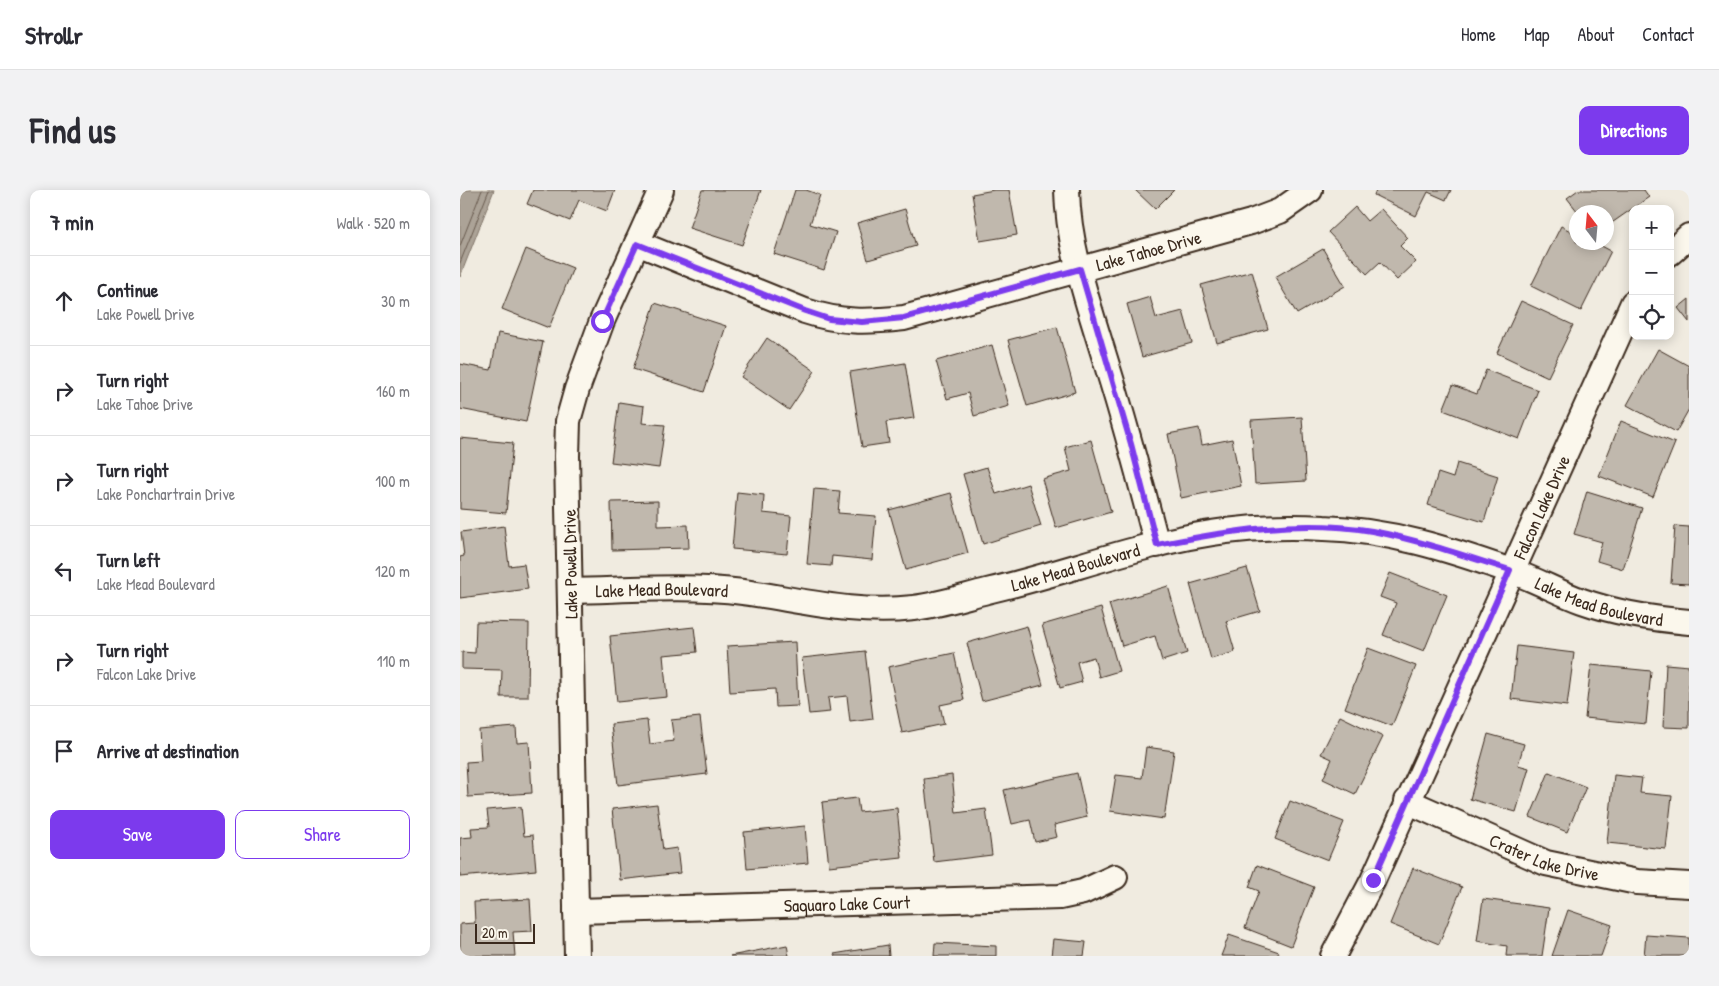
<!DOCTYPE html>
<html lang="en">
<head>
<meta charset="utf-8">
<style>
  :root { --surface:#fff; --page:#f2f2f3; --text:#2b2b33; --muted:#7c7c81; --line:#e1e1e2; --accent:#7c3aed }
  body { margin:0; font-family:"Patrick Hand",sans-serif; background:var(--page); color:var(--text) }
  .controls { position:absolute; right:15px; top:15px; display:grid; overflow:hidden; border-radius:10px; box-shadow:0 2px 12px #0003 }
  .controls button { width:45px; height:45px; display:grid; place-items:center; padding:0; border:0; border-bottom:1px solid var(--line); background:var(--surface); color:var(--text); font:25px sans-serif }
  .compass { position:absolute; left:1109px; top:15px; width:45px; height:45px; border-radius:50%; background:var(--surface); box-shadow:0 2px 12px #0003; rotate:344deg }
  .scale { position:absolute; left:15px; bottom:12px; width:60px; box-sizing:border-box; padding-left:5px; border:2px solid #3b2a1e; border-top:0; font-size:14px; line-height:18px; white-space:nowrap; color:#3b2a1e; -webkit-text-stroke:4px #fbf7ec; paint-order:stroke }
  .stop { position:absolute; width:15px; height:15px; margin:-11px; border:4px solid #7c3aed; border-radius:50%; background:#fff }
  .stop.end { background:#7c3aed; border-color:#fff; box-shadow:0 1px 5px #0008 }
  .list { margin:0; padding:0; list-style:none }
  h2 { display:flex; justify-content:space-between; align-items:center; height:65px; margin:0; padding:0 20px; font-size:21px }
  h2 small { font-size:16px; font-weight:400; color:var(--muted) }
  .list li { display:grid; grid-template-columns:32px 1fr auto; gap:15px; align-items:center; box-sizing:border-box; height:90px; padding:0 20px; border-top:1px solid var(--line) }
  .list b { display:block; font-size:19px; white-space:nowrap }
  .list p { margin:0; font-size:16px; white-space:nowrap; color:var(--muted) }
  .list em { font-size:16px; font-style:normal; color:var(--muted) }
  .actions { display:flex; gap:10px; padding:15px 20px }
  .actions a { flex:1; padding:11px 0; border:1px solid var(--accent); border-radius:10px; text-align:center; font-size:18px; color:var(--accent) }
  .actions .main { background:var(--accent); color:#fff }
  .icon { flex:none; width:28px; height:28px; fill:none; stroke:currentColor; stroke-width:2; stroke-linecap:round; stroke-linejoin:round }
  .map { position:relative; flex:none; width:1229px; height:766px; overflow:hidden; border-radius:10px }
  header { display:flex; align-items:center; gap:30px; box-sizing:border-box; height:70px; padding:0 25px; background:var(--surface); border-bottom:1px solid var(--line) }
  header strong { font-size:24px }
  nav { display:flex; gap:28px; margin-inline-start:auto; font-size:18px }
  .intro { display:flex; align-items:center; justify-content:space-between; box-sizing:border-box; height:120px; padding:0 30px }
  h1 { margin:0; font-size:35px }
  .button { padding:12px 22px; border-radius:10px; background:var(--accent); color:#fff; font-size:18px; font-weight:700 }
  main { display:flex; gap:30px; padding:0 30px }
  aside { flex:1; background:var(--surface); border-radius:10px; box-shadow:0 2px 12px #0003 }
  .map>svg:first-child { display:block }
</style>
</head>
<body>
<header>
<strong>Strollr</strong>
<nav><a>Home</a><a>Map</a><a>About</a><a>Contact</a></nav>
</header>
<div class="intro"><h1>Find us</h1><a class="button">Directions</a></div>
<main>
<aside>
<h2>7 min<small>Walk · 520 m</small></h2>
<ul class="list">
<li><svg class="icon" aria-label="ahead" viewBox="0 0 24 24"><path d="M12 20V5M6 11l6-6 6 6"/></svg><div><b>Continue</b><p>Lake Powell Drive</p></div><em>30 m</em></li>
<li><svg class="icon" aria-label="right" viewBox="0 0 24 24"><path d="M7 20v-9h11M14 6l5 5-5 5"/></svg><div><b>Turn right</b><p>Lake Tahoe Drive</p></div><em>160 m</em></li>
<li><svg class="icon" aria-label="right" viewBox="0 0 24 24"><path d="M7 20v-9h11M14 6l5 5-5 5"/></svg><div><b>Turn right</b><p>Lake Ponchartrain Drive</p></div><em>100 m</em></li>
<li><svg class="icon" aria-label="left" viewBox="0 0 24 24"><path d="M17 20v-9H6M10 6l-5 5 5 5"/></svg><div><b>Turn left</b><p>Lake Mead Boulevard</p></div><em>120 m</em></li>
<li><svg class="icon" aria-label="right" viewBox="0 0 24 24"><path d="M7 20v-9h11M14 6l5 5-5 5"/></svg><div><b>Turn right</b><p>Falcon Lake Drive</p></div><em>110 m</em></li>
<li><svg class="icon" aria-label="arrive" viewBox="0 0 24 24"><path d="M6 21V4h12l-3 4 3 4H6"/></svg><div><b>Arrive at destination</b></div></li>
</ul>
<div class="actions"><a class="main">Save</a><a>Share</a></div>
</aside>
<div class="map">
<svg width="1229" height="766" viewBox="0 0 1229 766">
  <rect width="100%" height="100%" fill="#f0ebe0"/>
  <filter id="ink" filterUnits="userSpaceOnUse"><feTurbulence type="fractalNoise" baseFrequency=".02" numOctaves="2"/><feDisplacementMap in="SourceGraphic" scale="10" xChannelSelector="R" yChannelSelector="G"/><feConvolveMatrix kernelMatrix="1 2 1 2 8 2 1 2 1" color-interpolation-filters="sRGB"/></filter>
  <g filter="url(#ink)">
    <path fill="#aca397" stroke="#7f7367" d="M0,0H34L0,87Z"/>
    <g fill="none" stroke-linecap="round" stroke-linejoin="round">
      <g stroke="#685a4e" stroke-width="1">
        <path d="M0,56L22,0"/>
        <path d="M0,73L29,0"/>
      </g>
    </g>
    <g fill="#c0b8ad" stroke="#3b2a1e">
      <path d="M73,0H155L147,21L119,10L110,31L67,14Z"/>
      <path d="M242,0H301L282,55L229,38Z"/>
      <path d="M335,0H346L360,5L350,34L376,42L364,80L314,64Z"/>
      <path d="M534,0H549L557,45L520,51L512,4Z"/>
      <path d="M675,0H714L695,19Z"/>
      <path d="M916,0H991L986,10L968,2L956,26L914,5Z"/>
      <path d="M1118,0H1184L1189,7L1146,37V22H1118L1107,8Z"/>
      <path d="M895,17L907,31L921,19L948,48L940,56L956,72L937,90L920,72L907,84L868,42Z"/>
      <path d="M445,19L456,56L408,70L397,33Z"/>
      <path d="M1101,36L1116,44V52H1134L1151,61L1121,121L1071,96Z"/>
      <path d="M66,59L113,78L89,138L42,119Z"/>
      <path d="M863,59L885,96L837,124L815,87Z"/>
      <path d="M792,81L808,139L757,153L741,95Z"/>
      <path d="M690,107L696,128L723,121L732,153L682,167L667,114Z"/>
      <path d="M1229,109V132L1218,118Z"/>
      <path d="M1061,111L1113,135L1088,187L1037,163Z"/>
      <path d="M195,113L266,136L244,202L173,179Z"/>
      <path d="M597,137L615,202L567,216L548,150Z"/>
      <path d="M38,143L83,152L66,232L0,219V174L31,180Z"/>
      <path d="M307,148L355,181L329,220L281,187Z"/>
      <path d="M532,155L549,216L514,226L508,203L487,209L476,171Z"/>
      <path d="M1198,159L1229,176V219L1216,242L1167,215Z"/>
      <path d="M445,173L454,228L426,232L429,253L402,257L390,182Z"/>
      <path d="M1026,180L1078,200L1059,249L983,220L993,195L1017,204Z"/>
      <path d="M159,212L184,216L182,233L205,235L199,278L151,272Z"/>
      <path d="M842,227L846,291L795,294L791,230Z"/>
      <path d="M1161,231L1215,253L1193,307L1139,286Z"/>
      <path d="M739,238L742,255L772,249L781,296L721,308L708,244Z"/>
      <path d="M0,248L53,253L46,323L0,319Z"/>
      <path d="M631,250L651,322L596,338L582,289L611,281L605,257Z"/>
      <path d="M997,273L1038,286L1024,332L968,315L978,283L993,288Z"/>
      <path d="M527,277L536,304L568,294L581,336L523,354L503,284Z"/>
      <path d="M354,299L380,301L378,323L416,326L412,370L372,366L371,376L347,374Z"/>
      <path d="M1127,301L1182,318L1163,379L1137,371L1142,352L1114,344Z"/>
      <path d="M277,302L304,305L303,323L331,326L327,364L272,359Z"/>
      <path d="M491,303L508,363L446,380L429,320Z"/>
      <path d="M198,311V336L228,335L229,358L152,360L151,312Z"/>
      <path d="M44,336L49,376L64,374L68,399L0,408V367L4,366L1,342Z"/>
      <path d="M1215,336L1229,337V394L1211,393Z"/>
      <path d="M787,378L800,421L766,431L775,462L751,469L730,394Z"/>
      <path d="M930,383L987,405L964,461L923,445L936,413L920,407Z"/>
      <path d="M708,396L727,463L702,471L695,446L662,456L649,414Z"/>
      <path d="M641,418L659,481L639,487L634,467L617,472L622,492L600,498L582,435Z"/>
      <path d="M16,432L69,433L68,507H41L42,480L2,479V462L15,463Z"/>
      <path d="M567,436L583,495L522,511L507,453Z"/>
      <path d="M234,437L237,462L203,465L207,507L157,512L150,446Z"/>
      <path d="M335,452L338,516L316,517L315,499L270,502L267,456Z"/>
      <path d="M1057,456L1114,463L1107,516L1051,509Z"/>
      <path d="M908,458L956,476L932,536L885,518Z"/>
      <path d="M405,461L413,529L390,532L387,506L368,508L370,522L349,524L342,468Z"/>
      <path d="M494,463L504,510L480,515L484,534L442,543L428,477Z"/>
      <path d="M1206,474L1229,476V538L1203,537Z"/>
      <path d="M1131,475L1191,481L1186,534L1125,528Z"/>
      <path d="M880,526L923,547L895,604L863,589L872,569L861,564Z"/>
      <path d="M240,527L247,584L158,595L151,534L187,530L190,554L214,551L211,530Z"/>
      <path d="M56,537L57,553L69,552L72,603L8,607L6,572L21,571L19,540Z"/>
      <path d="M1028,544L1064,554L1058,575L1069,578L1056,622L1010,609Z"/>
      <path d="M686,557L714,561L704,629L650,621L656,585L682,588Z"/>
      <path d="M1089,582L1126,597L1107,642L1070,627Z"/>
      <path d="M617,583L627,627L594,635L597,647L575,652L570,630L552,634L544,600Z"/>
      <path d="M492,585L496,623L526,619L532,665L474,672L464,589Z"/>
      <path d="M1154,585L1182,588L1180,603L1212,606L1206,659L1147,653Z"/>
      <path d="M397,608L399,622L437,618L442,668L369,676L362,612Z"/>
      <path d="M830,611L884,632L868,670L815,649Z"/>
      <path d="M197,614L203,660L217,658L220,683L160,690L152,619Z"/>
      <path d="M61,617L64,646L73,645L76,680L0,687V648L12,647L11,638L29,637L27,620Z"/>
      <path d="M345,636L348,673L287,679L284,642Z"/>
      <path d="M797,675L854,697L831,756L785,738L799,701L789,697Z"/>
      <path d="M953,678L1002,697L979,754L930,734Z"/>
      <path d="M70,709L72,741L53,742L55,766H0V734L15,733L14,712Z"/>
      <path d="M1023,709L1089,718L1082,766H1046L1047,756L1017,751Z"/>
      <path d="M1108,720L1152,735L1141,766H1092Z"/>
      <path d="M769,745L819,762L817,766H761Z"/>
      <path d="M1186,745L1229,748V766H1184Z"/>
      <path d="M593,749L626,752L624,766H591Z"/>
      <path d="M475,753L536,756V766H474Z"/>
      <path d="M327,755L329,766H270Z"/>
      <path d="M428,755L429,766H375L374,764Z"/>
    </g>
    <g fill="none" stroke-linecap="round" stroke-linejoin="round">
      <defs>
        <g id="street">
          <path d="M607,0C608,60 632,125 649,182C667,240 682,297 697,355"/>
          <path id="s1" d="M177,53L345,121C381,133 407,132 444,128L791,32L820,21L850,0"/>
          <path d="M1210,63L1229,46"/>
          <path id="s2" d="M111,401C167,400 227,395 283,402C341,410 394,425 454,418C478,415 503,407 527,401C606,383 685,351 766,341C798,337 832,336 864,338C928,340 988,359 1048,380C1073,388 1097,402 1122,411C1156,423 1194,429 1229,432"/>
          <path id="s3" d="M947,611L1086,673L1177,692L1229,695"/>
          <path id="s4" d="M116,721L600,707L623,702L655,687"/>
          <path d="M117,766L107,266L108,231L117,199L142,131L201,0"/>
          <path id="s5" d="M873,766L913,690L1173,113"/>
        </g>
      </defs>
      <use href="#street" stroke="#3b2a1e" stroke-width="28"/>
      <use href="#street" stroke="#fbf7ec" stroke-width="24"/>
    </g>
  </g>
  <g fill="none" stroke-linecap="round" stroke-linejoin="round" filter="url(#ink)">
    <path stroke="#7c3aed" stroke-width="6" d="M142,131L177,54L345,121L369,129L402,132L444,128L620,79L671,254L697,355C767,341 840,329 912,341C959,350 1005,366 1050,380L913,690"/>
  </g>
  <g text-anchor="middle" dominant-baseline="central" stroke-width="4" stroke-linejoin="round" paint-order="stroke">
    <g font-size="18" fill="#3b2a1e" stroke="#fbf7ec">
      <text stroke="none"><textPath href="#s1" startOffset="535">Lake Tahoe Drive</textPath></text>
      <text stroke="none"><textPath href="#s5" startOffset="495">Falcon Lake Drive</textPath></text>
      <text transform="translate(110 374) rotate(-91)">Lake Powell Drive</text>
      <text stroke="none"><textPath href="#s2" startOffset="511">Lake Mead Boulevard</textPath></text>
      <text stroke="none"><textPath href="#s2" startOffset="91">Lake Mead Boulevard</textPath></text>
      <text stroke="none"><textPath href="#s2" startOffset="1051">Lake Mead Boulevard</textPath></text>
      <text stroke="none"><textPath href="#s3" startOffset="149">Crater Lake Drive</textPath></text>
      <text stroke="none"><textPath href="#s4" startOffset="271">Saquaro Lake Court</textPath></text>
    </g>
  </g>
</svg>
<div class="controls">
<button>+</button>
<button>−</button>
<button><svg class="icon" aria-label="locate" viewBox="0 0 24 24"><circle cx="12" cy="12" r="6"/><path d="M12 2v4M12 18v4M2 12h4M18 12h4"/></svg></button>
</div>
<svg class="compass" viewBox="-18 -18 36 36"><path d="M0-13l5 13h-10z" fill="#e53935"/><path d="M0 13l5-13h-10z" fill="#7c7c81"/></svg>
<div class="scale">20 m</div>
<div class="stop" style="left:142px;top:131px"></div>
<div class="stop end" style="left:913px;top:690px"></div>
</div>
</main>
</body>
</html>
